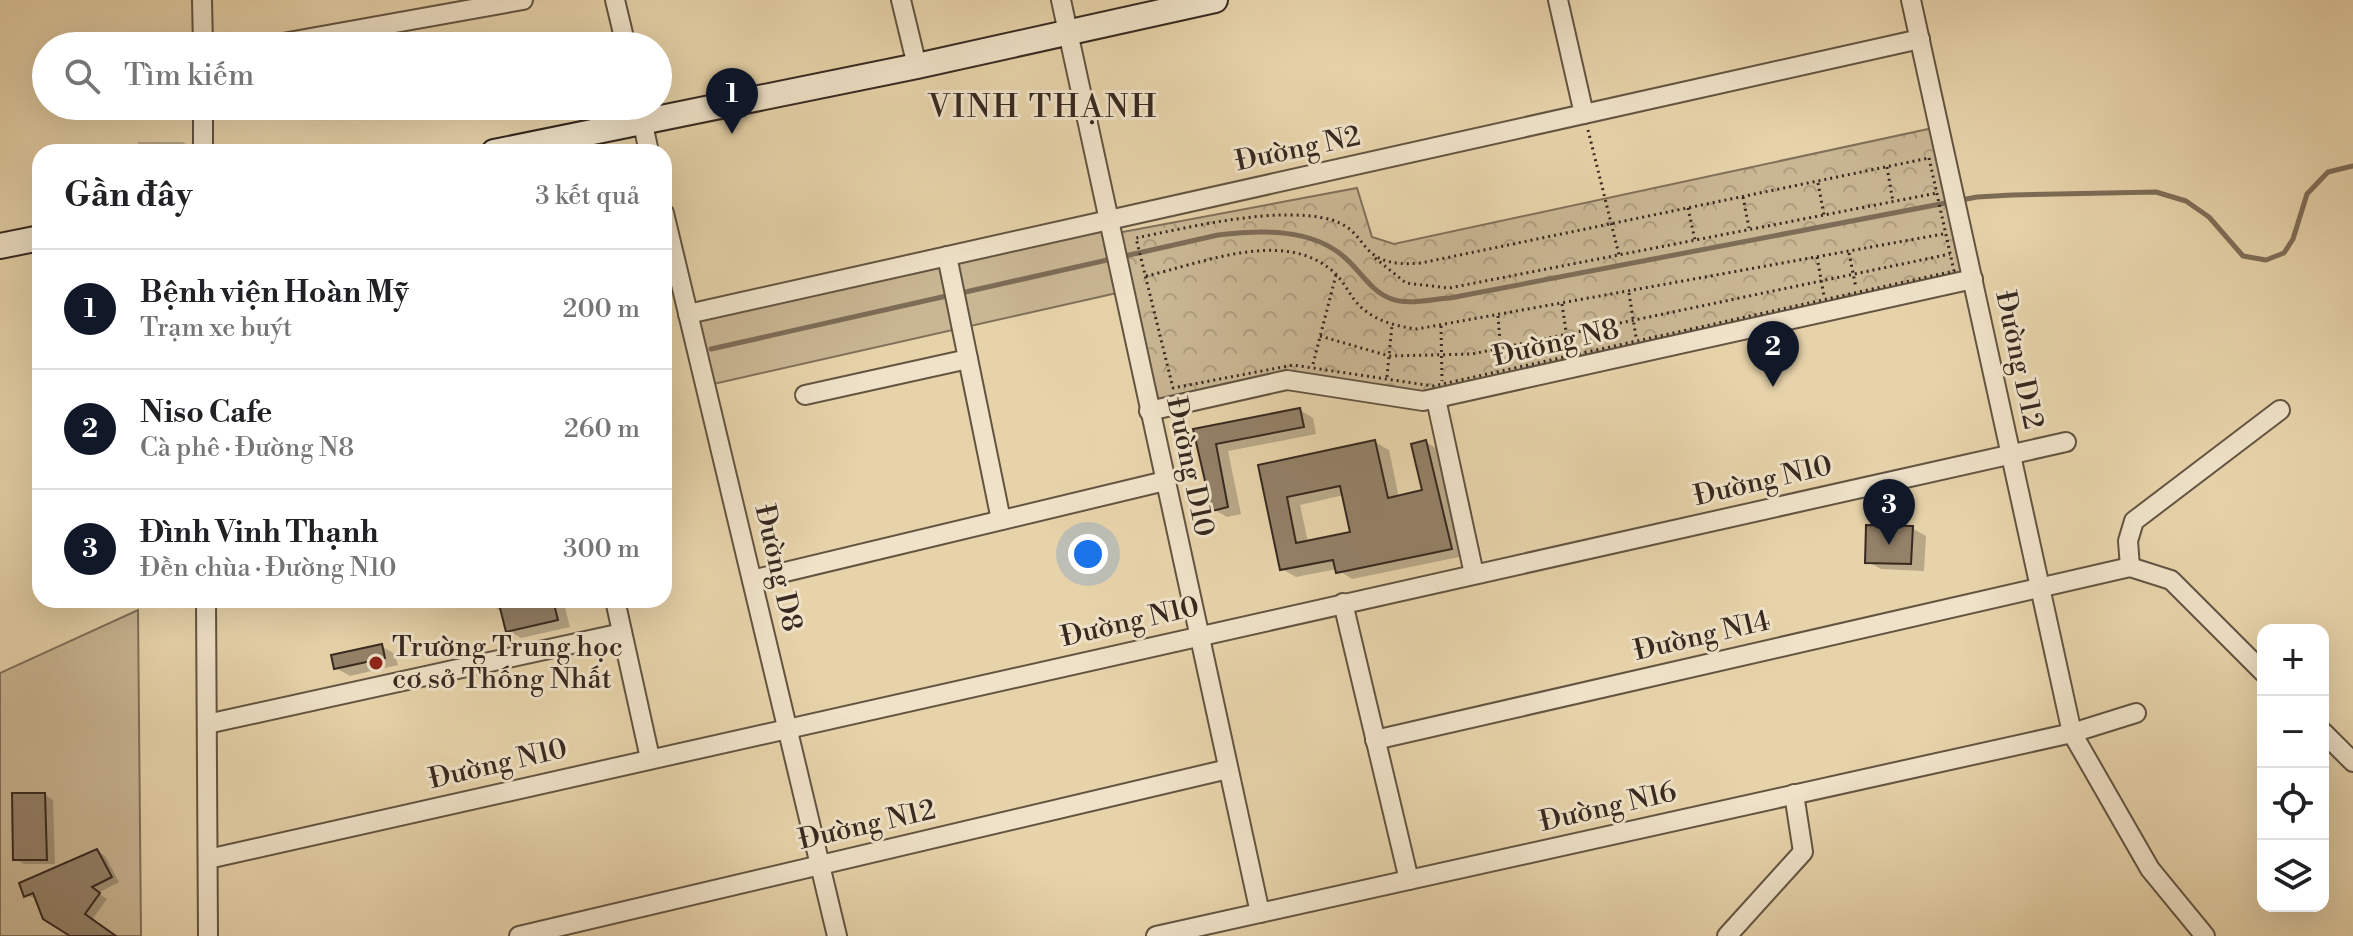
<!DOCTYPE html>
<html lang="vi">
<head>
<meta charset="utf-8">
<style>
  :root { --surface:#fff; --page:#f6f6f6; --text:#202124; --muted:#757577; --line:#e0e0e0; --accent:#111827 }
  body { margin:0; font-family:"Libre Bodoni",serif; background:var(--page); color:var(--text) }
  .controls { position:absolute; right:24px; bottom:24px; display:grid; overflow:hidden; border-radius:16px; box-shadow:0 8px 32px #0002 }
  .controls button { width:72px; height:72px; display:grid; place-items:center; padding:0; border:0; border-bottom:2px solid var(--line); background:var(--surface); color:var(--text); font:40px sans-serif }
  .you { position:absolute; left:1088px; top:554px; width:28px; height:28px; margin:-20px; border:6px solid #fff; border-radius:50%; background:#1a73e8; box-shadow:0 0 0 12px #1a73e833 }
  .badge { display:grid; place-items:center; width:52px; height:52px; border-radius:50%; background:var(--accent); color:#fff; font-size:26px; font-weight:700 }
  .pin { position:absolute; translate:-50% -66px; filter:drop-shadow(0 2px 4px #0008) }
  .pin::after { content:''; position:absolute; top:42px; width:28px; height:24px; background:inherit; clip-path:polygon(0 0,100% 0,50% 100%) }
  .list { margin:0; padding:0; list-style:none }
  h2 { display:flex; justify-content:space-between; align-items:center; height:104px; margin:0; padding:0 32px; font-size:34px }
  h2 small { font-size:26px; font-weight:400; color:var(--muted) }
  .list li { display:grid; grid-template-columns:52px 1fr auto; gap:24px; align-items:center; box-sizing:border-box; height:120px; padding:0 32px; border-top:2px solid var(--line) }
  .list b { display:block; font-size:30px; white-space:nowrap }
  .list p { margin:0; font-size:26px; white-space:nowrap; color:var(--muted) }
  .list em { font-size:26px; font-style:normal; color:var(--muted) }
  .icon { flex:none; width:44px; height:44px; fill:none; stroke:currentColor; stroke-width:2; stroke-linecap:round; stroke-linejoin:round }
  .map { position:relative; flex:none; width:2353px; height:936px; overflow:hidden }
  .search { position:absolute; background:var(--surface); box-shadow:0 8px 32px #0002; left:32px; top:32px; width:640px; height:88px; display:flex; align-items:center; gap:20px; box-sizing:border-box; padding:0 28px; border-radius:44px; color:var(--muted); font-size:30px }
  .panel { position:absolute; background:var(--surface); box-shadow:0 8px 32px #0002; left:32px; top:144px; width:640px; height:464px; border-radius:24px }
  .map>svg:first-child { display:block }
</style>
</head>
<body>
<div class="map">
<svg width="2353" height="936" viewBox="0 0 2353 936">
  <defs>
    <pattern id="forest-crowns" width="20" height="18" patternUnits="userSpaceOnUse" patternTransform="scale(2)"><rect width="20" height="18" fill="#c9b693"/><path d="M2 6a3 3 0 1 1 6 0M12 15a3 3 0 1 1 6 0" fill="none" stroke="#ad9c7e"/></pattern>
  </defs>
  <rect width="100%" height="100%" fill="#e7d3aa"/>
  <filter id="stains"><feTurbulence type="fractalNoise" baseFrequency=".0025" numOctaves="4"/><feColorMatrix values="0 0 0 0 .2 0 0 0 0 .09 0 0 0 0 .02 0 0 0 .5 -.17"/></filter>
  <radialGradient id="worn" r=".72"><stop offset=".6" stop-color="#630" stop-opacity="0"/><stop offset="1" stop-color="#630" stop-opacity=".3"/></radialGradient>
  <g fill="#c9b693" stroke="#80705a" stroke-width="2">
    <path d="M1101,220L1117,293L709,385L693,319Z"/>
    <path d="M138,610L141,936H0V673Z"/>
  </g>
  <path fill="url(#forest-crowns)" stroke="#80705a" stroke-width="2" d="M1933,128L1966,274L1423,395L1286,373L1155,404L1117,233L1357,188L1372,237L1394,244Z"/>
  <g fill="#0003" fill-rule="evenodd">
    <path d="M138,142H183L197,152H138Z"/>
    <path d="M1300,410L1313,418L1316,434L1228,451L1241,514L1227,517L1213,509L1195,430Z"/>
    <path d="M1375,442L1389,450L1399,498L1424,492L1426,442L1439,450L1464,556L1352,579L1337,569L1296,577L1282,569L1260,467ZM1344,495L1353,533L1308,542L1300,505Z"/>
    <path d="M1912,528L1926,536L1924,571L1881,569L1868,562Z"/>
    <path d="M489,600H563L570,627L521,638L507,630L503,612L490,605Z"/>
    <path d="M381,646L395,654L398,665L350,676L336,668Z"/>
    <path d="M45,795L53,800L55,864H24L15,859Z"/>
    <path d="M97,851L105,856L119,882L98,893L107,899L92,920L111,936H72L37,899L26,895Z"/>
  </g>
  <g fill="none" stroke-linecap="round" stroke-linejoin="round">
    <g stroke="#7d6c57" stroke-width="5">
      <path d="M961,293L1218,235C1260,230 1310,228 1343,256C1359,269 1370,290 1389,298C1407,306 1431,299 1450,298L1977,197L2012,195L2156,192L2186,201L2209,217L2243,256L2266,260L2284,253L2293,239L2307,194L2328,172L2353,166"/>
      <path d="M711,349L951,295"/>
    </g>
  </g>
  <g fill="#938168" stroke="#372920" stroke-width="2" fill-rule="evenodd">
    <path d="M1300,408L1304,427L1216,444L1228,507L1212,511L1193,429Z"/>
    <path d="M1375,440L1388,498L1422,490L1411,444L1426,440L1452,549L1336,573L1333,560L1280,570L1258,465ZM1340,486L1350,532L1296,543L1287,497Z"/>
    <path d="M1866,525L1913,526L1911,564L1865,563Z"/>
    <path d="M498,600H553L558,620L506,632Z"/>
    <path d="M382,644L385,658L334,669L331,655Z"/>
    <path d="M12,793H45L47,860H13Z"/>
    <path d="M97,849L112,877L92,887L100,893L85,914L116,936H70L43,919L33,893L24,897L19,883Z"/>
  </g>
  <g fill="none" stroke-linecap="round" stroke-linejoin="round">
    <defs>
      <g id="minor">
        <path d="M202,0L203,46"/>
        <path d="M615,0L626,46"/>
        <path d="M901,0L917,66"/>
        <path d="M1061,0L1260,913"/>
        <path d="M1558,0L1584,114"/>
        <path d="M1911,0L2072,733L2150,869L2205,936"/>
        <path d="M266,46L523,0"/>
        <path d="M203,106V152"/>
        <path d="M639,106L649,152"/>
        <path d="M664,213L837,936"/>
        <path d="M947,256L1001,520"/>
        <path d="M688,314L1920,39"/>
        <path d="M805,395L968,359"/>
        <path d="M1436,399L1474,574"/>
        <path d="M1149,411L1287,380L1423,401L1973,279"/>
        <path d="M2130,567L2128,541L2134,521L2280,410"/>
        <path d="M752,580L1165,481"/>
        <path d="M206,600L208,936"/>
        <path d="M615,600L650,758"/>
        <path d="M1343,603L1409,880"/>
        <path d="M207,724L622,633"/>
        <path d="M2323,732L2353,762"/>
        <path d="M1375,740L2130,567L2171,580L2263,672"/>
        <path d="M208,859L2066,442"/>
        <path d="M519,936L1228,769"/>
        <path d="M1156,936L2072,733L2136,713"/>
        <path d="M1727,936L1803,852L1794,794"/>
      </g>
      <g id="secondary">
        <path d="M494,152L917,66L1215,0"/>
        <path d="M0,246L40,238"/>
      </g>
    </defs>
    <use href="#minor" stroke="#635442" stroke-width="22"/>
    <use href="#secondary" stroke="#372920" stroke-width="28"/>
    <g stroke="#372920" stroke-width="3" stroke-dasharray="2 4" stroke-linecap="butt">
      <path d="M1588,130L1619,255"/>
      <path d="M1929,158L1954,271L1433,386L1293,365L1173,388L1136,238C1191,227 1278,205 1332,220C1372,232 1355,269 1421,263Z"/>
      <path d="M1887,167L1893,202"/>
      <path d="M1818,183L1824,215"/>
      <path d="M1743,197L1749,228"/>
      <path d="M1688,208L1695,240"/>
      <path d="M1849,253L1856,288"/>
      <path d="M1817,257L1824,296"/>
      <path d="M1375,258L1406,283L1449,288L1937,193"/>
      <path d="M1146,276C1200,264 1281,229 1330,269C1340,276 1346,288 1353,298C1368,319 1393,326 1417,329L1943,234"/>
      <path d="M1629,293L1636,337"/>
      <path d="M1562,304L1569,352"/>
      <path d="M1498,316L1502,367"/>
      <path d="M1441,326L1442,381"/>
      <path d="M1320,336L1389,356L1472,354L1950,254"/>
      <path d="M1313,364L1336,275"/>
      <path d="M1387,377L1392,325"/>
    </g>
    <use href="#minor" stroke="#efe2c8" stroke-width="18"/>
    <use href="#secondary" stroke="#efe2c8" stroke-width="24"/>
  </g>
  <circle fill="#8f2418" stroke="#efe2c8" stroke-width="3" cx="376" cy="663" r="8"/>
  <g text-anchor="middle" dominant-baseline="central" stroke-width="6" stroke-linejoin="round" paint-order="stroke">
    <g font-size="28" fill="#372920" stroke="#efe2c8">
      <text transform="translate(1298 149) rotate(-12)">Đường N2</text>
      <text transform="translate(1556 343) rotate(-13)">Đường N8</text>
      <text transform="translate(2019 360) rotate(78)">Đường D12</text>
      <text transform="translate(1190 467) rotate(78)">Đường D10</text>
      <text transform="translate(1763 481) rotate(-13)">Đường N10</text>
      <text transform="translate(778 568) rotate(77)">Đường D8</text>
      <text transform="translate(1130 622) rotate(-13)">Đường N10</text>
      <text transform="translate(1702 636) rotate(-13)">Đường N14</text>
      <text transform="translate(498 764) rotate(-13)">Đường N10</text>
      <text transform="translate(1608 807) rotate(-13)">Đường N16</text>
      <text transform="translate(867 825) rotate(-13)">Đường N12</text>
    </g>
    <g font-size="28" fill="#372920" stroke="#efe2c8" text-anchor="start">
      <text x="392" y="647">Trường Trung học<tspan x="392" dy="32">cơ sở Thống Nhất</tspan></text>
    </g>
    <g font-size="32" letter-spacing="2" fill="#372920" stroke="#efe2c8">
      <text x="1043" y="107">VINH THẠNH</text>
    </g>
  </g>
  <rect width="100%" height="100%" filter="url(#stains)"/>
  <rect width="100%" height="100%" fill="url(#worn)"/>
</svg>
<div class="controls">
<button>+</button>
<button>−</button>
<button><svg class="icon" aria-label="locate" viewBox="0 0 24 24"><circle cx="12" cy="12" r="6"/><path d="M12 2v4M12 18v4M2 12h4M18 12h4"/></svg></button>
<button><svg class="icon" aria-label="layers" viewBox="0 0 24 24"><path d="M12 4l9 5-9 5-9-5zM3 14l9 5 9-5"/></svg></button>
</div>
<div class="you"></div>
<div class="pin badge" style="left:732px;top:134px">1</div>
<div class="pin badge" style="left:1773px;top:387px">2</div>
<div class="pin badge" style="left:1889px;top:545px">3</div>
<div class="search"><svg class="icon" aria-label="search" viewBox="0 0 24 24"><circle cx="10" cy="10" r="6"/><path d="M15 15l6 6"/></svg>Tìm kiếm</div>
<section class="panel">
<h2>Gần đây<small>3 kết quả</small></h2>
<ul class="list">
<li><span class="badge">1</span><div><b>Bệnh viện Hoàn Mỹ</b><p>Trạm xe buýt</p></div><em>200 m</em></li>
<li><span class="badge">2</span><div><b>Niso Cafe</b><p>Cà phê · Đường N8</p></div><em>260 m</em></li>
<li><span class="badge">3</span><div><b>Đình Vinh Thạnh</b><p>Đền chùa · Đường N10</p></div><em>300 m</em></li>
</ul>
</section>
</div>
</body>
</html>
